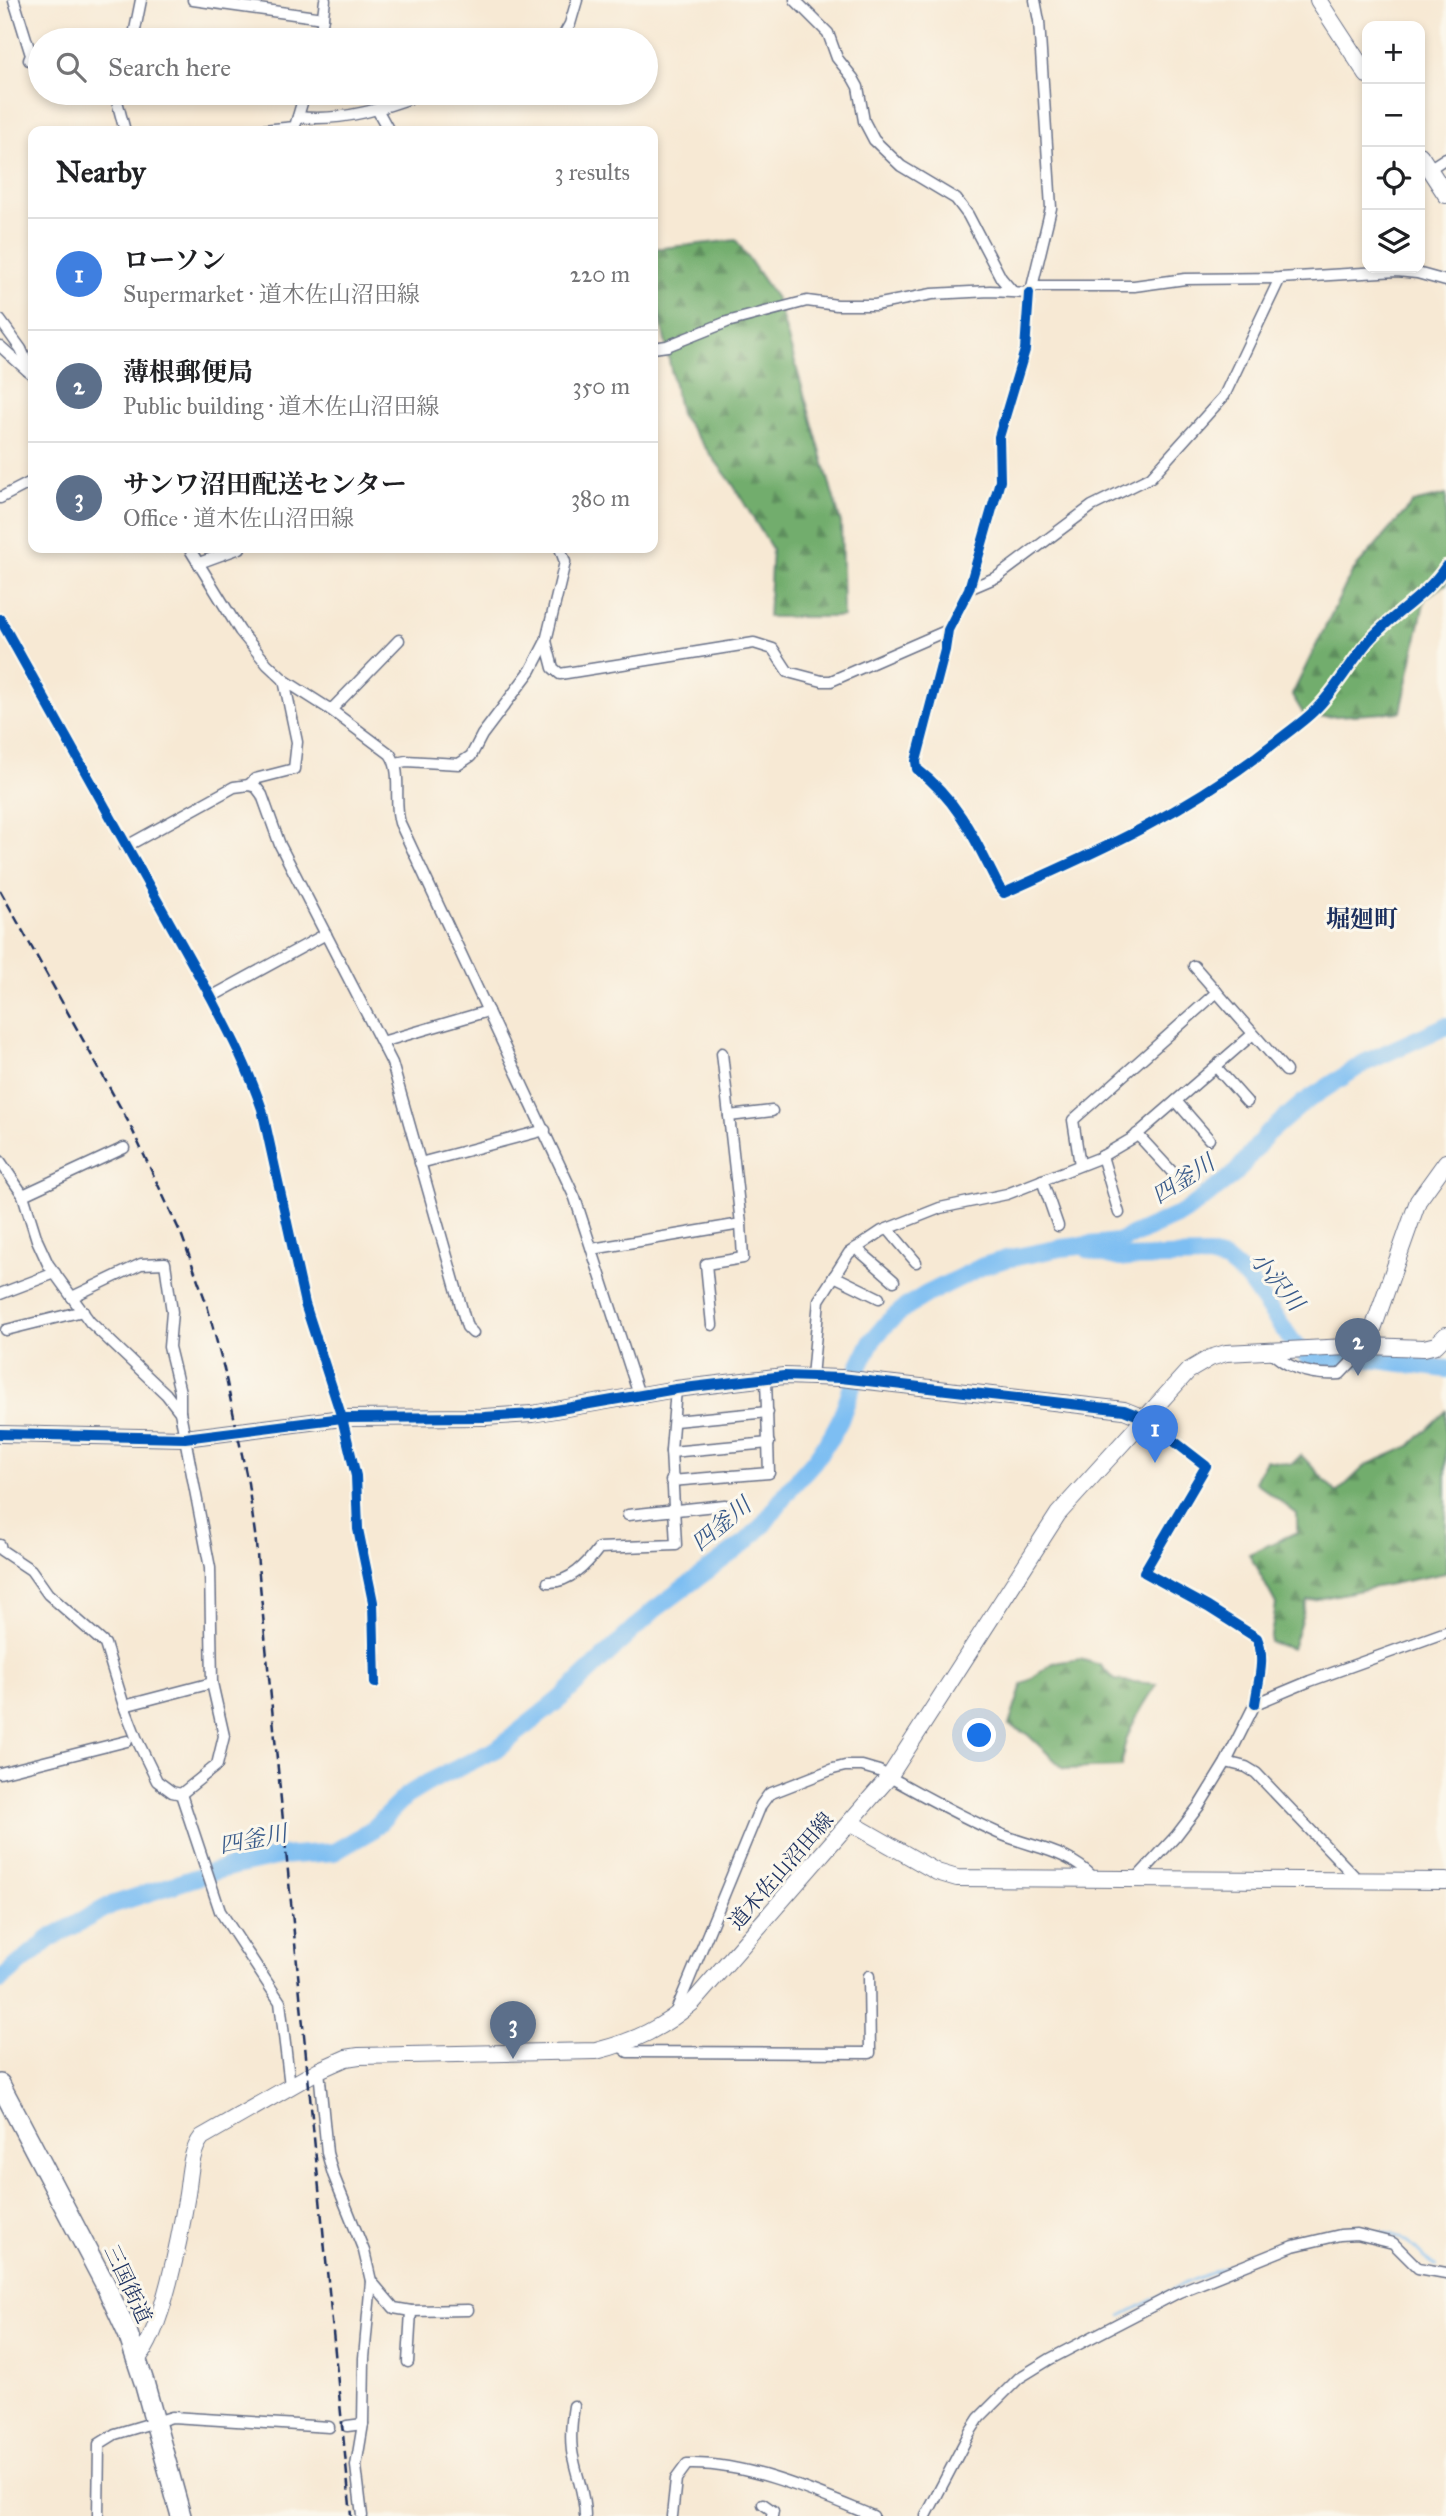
<!DOCTYPE html>
<html lang="en">
<head>
<meta charset="utf-8">
<style>
  :root { --surface:#fff; --page:#f6f6f6; --text:#202124; --muted:#757577; --line:#e0e0e0; --accent:#b5179e }
  body { margin:0; font-family:"IM FELL Great Primer","Noto Serif JP",serif; background:var(--page); color:var(--text) }
  .controls { position:absolute; right:21px; top:21px; display:grid; overflow:hidden; border-radius:14px; box-shadow:0 4px 10px #0003 }
  .controls button { width:63px; height:63px; display:grid; place-items:center; padding:0; border:0; border-bottom:2px solid var(--line); background:var(--surface); color:var(--text); font:35px sans-serif }
  .you { position:absolute; left:980px; top:1736px; width:24px; height:24px; margin:-18px; border:5px solid #fff; border-radius:50%; background:#1a73e8; box-shadow:0 0 0 10px #1a73e833 }
  .badge { display:grid; place-items:center; width:46px; height:46px; border-radius:50%; background:var(--accent); color:#fff; font-size:23px; font-weight:700 }
  .pin { position:absolute; translate:-50% -58px; filter:drop-shadow(0 2px 4px #0008) }
  .pin::after { content:''; position:absolute; top:37px; width:24px; height:21px; background:inherit; clip-path:polygon(0 0,100% 0,50% 100%) }
  .list { margin:0; padding:0; list-style:none }
  h2 { display:flex; justify-content:space-between; align-items:center; height:91px; margin:0; padding:0 28px; font-size:30px }
  h2 small { font-size:23px; font-weight:400; color:var(--muted) }
  .list li { display:grid; grid-template-columns:46px 1fr auto; gap:21px; align-items:center; box-sizing:border-box; height:112px; padding:0 28px; border-top:2px solid var(--line) }
  .list b { display:block; font-size:26px; white-space:nowrap }
  .list p { margin:0; font-size:23px; white-space:nowrap; color:var(--muted) }
  .list em { font-size:23px; font-style:normal; color:var(--muted) }
  .icon { flex:none; width:38px; height:38px; fill:none; stroke:currentColor; stroke-width:2; stroke-linecap:round; stroke-linejoin:round }
  .map { position:relative; flex:none; width:1446px; height:2516px; overflow:hidden }
  .search { position:absolute; background:var(--surface); box-shadow:0 4px 10px #0003; left:28px; top:28px; width:630px; height:77px; display:flex; align-items:center; gap:18px; box-sizing:border-box; padding:0 24px; border-radius:38px; color:var(--muted); font-size:26px }
  .panel { position:absolute; background:var(--surface); box-shadow:0 4px 10px #0003; left:28px; top:126px; width:630px; height:427px; border-radius:14px }
  .map>svg:first-child { display:block }
</style>
</head>
<body>
<div class="map">
<svg width="1446" height="2516" viewBox="0 0 1446 2516">
  <defs>
    <pattern id="forest-firs" width="22" height="20" patternUnits="userSpaceOnUse" patternTransform="scale(1.75)"><rect width="22" height="20" fill="#72ad6d"/><path d="M5 1l3.5 6h-7zM16 11l3.5 6h-7z" fill="#5d8d5d"/></pattern>
  </defs>
  <rect width="100%" height="100%" fill="#fbf7ec"/>
  <filter id="ink" filterUnits="userSpaceOnUse"><feTurbulence type="fractalNoise" baseFrequency=".0143" numOctaves="2"/><feDisplacementMap in="SourceGraphic" scale="14" xChannelSelector="R" yChannelSelector="G"/><feConvolveMatrix kernelMatrix="1 2 1 2 8 2 1 2 1" color-interpolation-filters="sRGB"/></filter>
  <filter id="wash" filterUnits="userSpaceOnUse"><feTurbulence type="fractalNoise" baseFrequency=".00686" numOctaves="4" result="noise"/><feDisplacementMap in="SourceGraphic" scale="28" xChannelSelector="R" yChannelSelector="G"/><feGaussianBlur stdDeviation="1.57" result="paint"/><feColorMatrix in="noise" values="0 0 0 0 0 0 0 0 0 0 0 0 0 0 0 0 0 1.4 0 .05"/><feComposite in="paint" operator="in"/></filter>
  <g filter="url(#wash)">
    <rect width="100%" height="100%" fill="#f7e9d4"/>
    <g fill="url(#forest-firs)" stroke="#466e66" stroke-width="2">
      <path d="M736,240L777,300L841,523L843,617H768L772,549L732,483L680,414L653,282V249Z"/>
      <path d="M1446,495V584L1425,598L1401,712L1306,718L1292,695L1352,572L1413,503Z"/>
      <path d="M1446,1411V1573L1307,1601L1292,1649L1270,1642L1276,1604L1249,1554L1297,1532V1514L1255,1482L1266,1460L1292,1464L1301,1455L1337,1493L1366,1465L1410,1446Z"/>
      <path d="M1080,1659L1100,1665L1114,1680L1157,1684C1141,1709 1121,1737 1122,1767L1064,1769L1027,1734L1009,1725L1022,1685L1053,1663Z"/>
    </g>
    <g fill="none" stroke-linecap="round" stroke-linejoin="round">
      <g stroke="#7dbef2" stroke-width="2.5">
        <path d="M1363,2231C1378,2232 1393,2232 1406,2241C1417,2249 1424,2260 1436,2266"/>
        <path d="M1121,2316L1183,2284L1291,2241"/>
      </g>
      <g stroke="#7dbef2" stroke-width="18">
        <path d="M1089,1250L1120,1258L1209,1256L1227,1261L1248,1279L1292,1341L1308,1357L1372,1359L1446,1369"/>
        <path d="M0,1980L49,1939L111,1905L222,1869L280,1856L334,1852L372,1830L406,1796L429,1782L497,1749L561,1698L654,1610L746,1542L763,1525L791,1487L814,1461L832,1435L840,1420L859,1367L871,1342L887,1323L906,1307L927,1294L983,1266L1006,1259L1061,1248L1118,1242L1185,1212L1235,1174L1266,1135L1303,1103L1364,1063L1446,1026"/>
      </g>
    </g>
  </g>
  <g filter="url(#ink)">
    <g fill="none" stroke-linecap="round" stroke-linejoin="round">
      <defs>
        <g id="street">
          <path d="M14,0L31,55L29,60"/>
          <path d="M193,0L323,18"/>
          <path d="M795,0L828,33L837,58L853,78L858,87L864,121L874,140L901,166L956,199L968,215L1001,278L1012,291"/>
          <path d="M133,40L141,0"/>
          <path d="M320,40L325,0"/>
          <path d="M561,40L570,24L577,0"/>
          <path d="M118,93L117,101L125,131"/>
          <path d="M466,93H468"/>
          <path d="M378,111L389,131"/>
          <path d="M298,117C344,122 384,108 425,93"/>
          <path d="M296,123L305,93"/>
          <path d="M253,131L295,127"/>
          <path d="M1429,169L1446,158"/>
          <path d="M1032,287L1051,208L1039,21L1035,0"/>
          <path d="M1029,293L1025,350L999,437L1000,481L969,589L948,630L945,650L916,761L917,769C959,801 976,841 999,887L1004,893C1104,849 1191,810 1277,741C1289,731 1303,722 1314,711C1335,691 1349,665 1366,644C1390,615 1425,598 1446,566"/>
          <path d="M0,320L21,349L33,376"/>
          <path d="M0,346L29,372"/>
          <path d="M653,348L667,346L727,322L807,301L837,305H875L932,294L990,291L1029,293L1032,287L1037,286H1134L1185,279L1280,278L1397,271L1417,273L1446,281"/>
          <path d="M0,498L33,481"/>
          <path d="M189,548L240,631L267,664L284,680L331,710L390,754C403,772 393,801 400,823L575,1198L639,1395"/>
          <path d="M199,563L240,548"/>
          <path d="M969,589L997,577L1092,506L1151,477L1224,396L1280,278"/>
          <path d="M0,619L211,997C231,1035 248,1068 262,1109L305,1304L342,1418L356,1476L358,1529L373,1602L375,1683"/>
          <path d="M546,641L553,668L560,674L754,643L773,649L788,672L822,681H831L948,630"/>
          <path d="M331,710L399,640"/>
          <path d="M396,763L406,761L459,764L471,756L482,735L531,670L546,641L565,562L560,548"/>
          <path d="M249,785L255,779L294,769L297,742L284,680"/>
          <path d="M125,847L234,787L249,785L256,787L262,795L280,845L392,1063L467,1327L473,1333"/>
          <path d="M1194,966L1286,1071"/>
          <path d="M211,997L326,934"/>
          <path d="M382,1042L488,1011"/>
          <path d="M1216,1067L1247,1102"/>
          <path d="M1176,1101L1209,1139"/>
          <path d="M729,1116L772,1111"/>
          <path d="M1137,1134L1174,1174"/>
          <path d="M1102,1156L1119,1213"/>
          <path d="M0,1161L23,1195L37,1240L48,1264L90,1322L166,1394L180,1412L210,1568L212,1683L224,1736L217,1765L181,1794"/>
          <path d="M420,1163L545,1130"/>
          <path d="M1080,1165L1073,1120L1217,992"/>
          <path d="M1042,1180L1058,1226"/>
          <path d="M23,1195L124,1148"/>
          <path d="M888,1229L916,1262"/>
          <path d="M856,1248L894,1281"/>
          <path d="M592,1249L741,1224L722,1053"/>
          <path d="M834,1276L879,1298"/>
          <path d="M0,1294L55,1273"/>
          <path d="M72,1297L141,1264L165,1263L172,1312L169,1347L180,1392V1412"/>
          <path d="M712,1325L706,1264L743,1258L741,1224"/>
          <path d="M6,1330L83,1311"/>
          <path d="M1270,1351C1289,1370 1313,1376 1340,1374L1367,1346"/>
          <path d="M812,1377L819,1300L849,1253L882,1231L940,1208L1007,1194L1099,1158L1133,1138L1253,1034"/>
          <path d="M1144,1418L1206,1466L1144,1572L1208,1607L1257,1638C1266,1659 1258,1682 1255,1704"/>
          <path d="M675,1421L768,1412"/>
          <path d="M671,1452L769,1443"/>
          <path d="M671,1481L769,1473L766,1379"/>
          <path d="M628,1515L725,1505"/>
          <path d="M0,1545L1,1550L31,1570L48,1594L105,1644L124,1706L138,1742L157,1781L172,1792L181,1794L220,1911L280,2002L290,2086"/>
          <path d="M548,1582C570,1583 587,1564 599,1548L676,1545L671,1450L676,1389"/>
          <path d="M124,1706L212,1683"/>
          <path d="M1226,1762L1246,1767L1256,1773L1359,1881"/>
          <path d="M0,1773L127,1741"/>
          <path d="M1136,1879L1176,1836L1199,1806L1226,1762L1255,1704L1310,1681L1446,1632"/>
          <path d="M674,2016L761,1805L769,1794L833,1769L845,1766H862L879,1771C918,1793 958,1815 998,1833C1035,1849 1064,1848 1094,1878"/>
          <path d="M619,2045L628,2052L870,2053L869,1976"/>
          <path d="M319,2070L327,2153L333,2174L364,2251L371,2281L364,2358L363,2424L356,2466L362,2516"/>
          <path d="M371,2281L394,2308L411,2311L468,2310"/>
          <path d="M408,2362L411,2311"/>
          <path d="M574,2406C571,2424 569,2443 574,2461C578,2480 585,2496 585,2516"/>
          <path d="M347,2426L363,2424"/>
          <path d="M763,2504L773,2511L772,2516"/>
          <path d="M98,2516L99,2444L115,2434L172,2417L329,2427"/>
          <path d="M672,2516L676,2479L687,2464C749,2462 817,2493 873,2516"/>
          <path d="M926,2516L970,2432L979,2418L1019,2378L1050,2359L1179,2292L1293,2246L1340,2235L1357,2234L1393,2243L1418,2268L1446,2273"/>
        </g>
        <g id="secondary">
          <path d="M1318,0L1367,75"/>
          <path d="M1420,155L1446,195"/>
          <path d="M1367,1346L1418,1201L1446,1162"/>
          <path d="M0,1434L185,1438L342,1418L484,1417L532,1414L676,1389L784,1376L841,1378L1107,1408L1124,1410L1144,1418"/>
          <path d="M851,1823L937,1872L957,1878L1446,1881"/>
          <path d="M137,2359C162,2335 181,2231 187,2194C190,2175 190,2152 202,2137L319,2070L346,2058L359,2056L596,2051C636,2041 662,2028 693,2002L889,1777L1058,1514L1188,1371L1210,1358L1226,1353L1367,1346L1424,1348L1436,1345L1446,1335"/>
        </g>
        <path id="highway" d="M0,2084L105,2284L128,2334L144,2382L181,2516"/>
      </defs>
      <use href="#street" stroke="#687087" stroke-width="13"/>
      <use href="#secondary" stroke="#687087" stroke-width="18"/>
      <use href="#highway" stroke="#687087" stroke-width="22"/>
      <use href="#street" stroke="#fff" stroke-width="10"/>
      <use href="#secondary" stroke="#fff" stroke-width="16"/>
      <use href="#highway" stroke="#fff" stroke-width="19"/>
      <path stroke="#1b2f5e" stroke-width="2.5" stroke-dasharray="10 5" stroke-linecap="butt" d="M0,890L129,1123L182,1236L207,1305L224,1369L248,1483L255,1534L351,2516"/>
      <defs>
        <g id="cycleway">
          <path d="M1029,293L1025,350L999,437L1000,481L969,589L948,630L945,650L916,761L917,769C959,801 976,841 999,887L1004,893C1104,849 1191,810 1277,741C1289,731 1303,722 1314,711C1335,691 1349,665 1366,644C1390,615 1425,598 1446,566"/>
          <path d="M0,619L211,997C231,1035 248,1068 262,1109L305,1304L342,1418L356,1476L358,1529L373,1602L375,1683"/>
          <path d="M0,1434L185,1438L342,1418L484,1417L532,1414L676,1389L784,1376L841,1378L1124,1410L1144,1418L1206,1466L1144,1572L1208,1607L1257,1638C1266,1659 1258,1682 1255,1704"/>
        </g>
      </defs>
      <use href="#cycleway" stroke="#fbf7ec" stroke-width="15"/>
      <use href="#cycleway" stroke="#0057b8" stroke-width="10"/>
    </g>
  </g>
  <g text-anchor="middle" dominant-baseline="central" stroke-width="6" stroke-linejoin="round" paint-order="stroke">
    <g font-size="21" fill="#1b2f5e" stroke="#fbf7ec">
      <text transform="translate(781 1871) rotate(-49)">道木佐山沼田線</text>
      <text transform="translate(128 2284) rotate(65)">三国街道</text>
    </g>
    <g font-size="23" font-style="italic" fill="#385a8a" stroke="#fbf7ec">
      <text transform="translate(1183 1179) rotate(-33)">四釜川</text>
      <text transform="translate(1277 1281) rotate(50)">小沢川</text>
      <text transform="translate(721 1524) rotate(-40)">四釜川</text>
      <text transform="translate(253 1839) rotate(-11)">四釜川</text>
    </g>
    <g font-size="24" font-weight="bold" fill="#1b2f5e" stroke="#fbf7ec">
      <text x="1362" y="919">堀廻町</text>
    </g>
  </g>
</svg>
<div class="controls">
<button>+</button>
<button>−</button>
<button><svg class="icon" aria-label="locate" viewBox="0 0 24 24"><circle cx="12" cy="12" r="6"/><path d="M12 2v4M12 18v4M2 12h4M18 12h4"/></svg></button>
<button><svg class="icon" aria-label="layers" viewBox="0 0 24 24"><path d="M12 4l9 5-9 5-9-5zM3 14l9 5 9-5"/></svg></button>
</div>
<div class="you"></div>
<div class="pin badge" style="left:1155px;top:1463px;background:#3f7fe0">1</div>
<div class="pin badge" style="left:1358px;top:1376px;background:#5c6f8a">2</div>
<div class="pin badge" style="left:513px;top:2059px;background:#5c6f8a">3</div>
<div class="search"><svg class="icon" aria-label="search" viewBox="0 0 24 24"><circle cx="10" cy="10" r="6"/><path d="M15 15l6 6"/></svg>Search here</div>
<section class="panel">
<h2>Nearby<small>3 results</small></h2>
<ul class="list">
<li><span class="badge" style="background:#3f7fe0">1</span><div><b>ローソン</b><p>Supermarket · 道木佐山沼田線</p></div><em>220 m</em></li>
<li><span class="badge" style="background:#5c6f8a">2</span><div><b>薄根郵便局</b><p>Public building · 道木佐山沼田線</p></div><em>350 m</em></li>
<li><span class="badge" style="background:#5c6f8a">3</span><div><b>サンワ沼田配送センター</b><p>Office · 道木佐山沼田線</p></div><em>380 m</em></li>
</ul>
</section>
</div>
</body>
</html>
